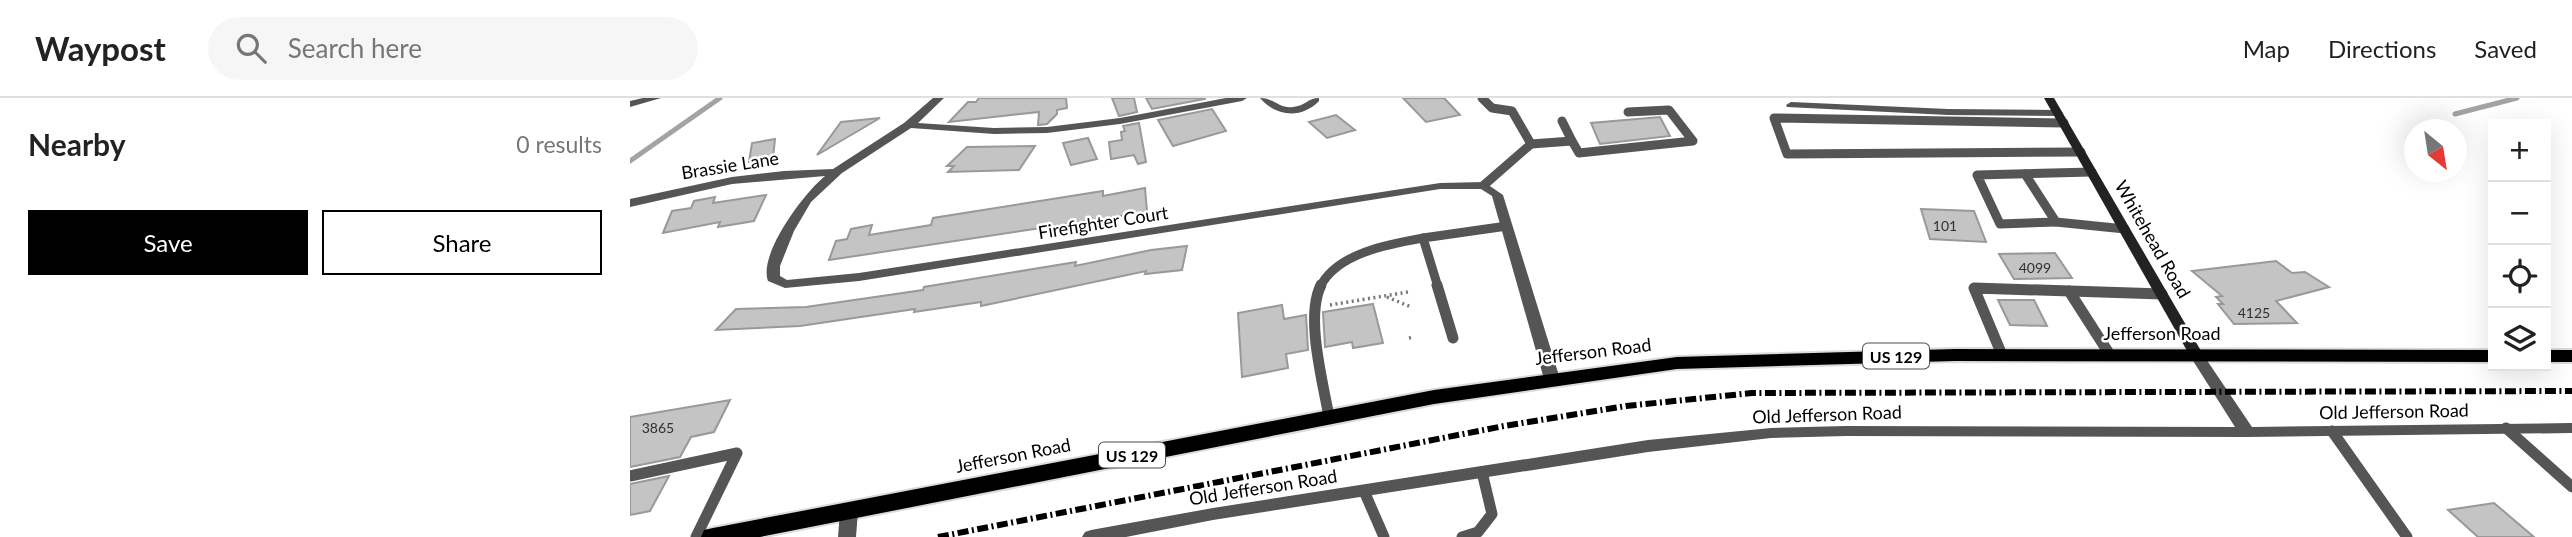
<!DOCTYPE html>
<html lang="en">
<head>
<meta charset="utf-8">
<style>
  :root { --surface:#fff; --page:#f6f6f6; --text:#222; --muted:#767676; --line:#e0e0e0; --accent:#000 }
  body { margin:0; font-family:Lato,sans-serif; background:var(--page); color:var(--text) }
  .controls { position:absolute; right:21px; top:21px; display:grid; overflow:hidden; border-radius:0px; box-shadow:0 7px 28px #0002 }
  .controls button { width:63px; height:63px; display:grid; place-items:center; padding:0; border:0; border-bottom:2px solid var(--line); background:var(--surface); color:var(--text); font:35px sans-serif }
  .compass { position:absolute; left:1774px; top:21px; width:63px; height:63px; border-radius:50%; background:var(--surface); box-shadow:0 7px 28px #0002; rotate:150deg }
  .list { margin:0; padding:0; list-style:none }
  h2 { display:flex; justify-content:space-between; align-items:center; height:91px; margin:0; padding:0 28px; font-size:30px }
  h2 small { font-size:23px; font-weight:400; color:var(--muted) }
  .actions { display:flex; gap:14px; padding:21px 28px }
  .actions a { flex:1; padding:16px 0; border:2px solid var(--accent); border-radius:0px; text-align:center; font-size:24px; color:var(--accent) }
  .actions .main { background:var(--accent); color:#fff }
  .icon { flex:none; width:38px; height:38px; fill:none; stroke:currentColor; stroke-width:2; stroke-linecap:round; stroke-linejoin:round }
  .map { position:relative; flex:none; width:1942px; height:439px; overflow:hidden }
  header { display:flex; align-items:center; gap:42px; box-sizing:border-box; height:98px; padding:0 35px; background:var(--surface); border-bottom:2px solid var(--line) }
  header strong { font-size:33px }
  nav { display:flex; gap:38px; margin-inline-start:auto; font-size:24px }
  .search { width:490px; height:63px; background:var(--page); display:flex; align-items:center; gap:18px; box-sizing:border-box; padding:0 24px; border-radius:38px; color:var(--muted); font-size:26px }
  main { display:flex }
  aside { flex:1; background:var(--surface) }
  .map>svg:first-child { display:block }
</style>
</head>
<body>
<header>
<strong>Waypost</strong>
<div class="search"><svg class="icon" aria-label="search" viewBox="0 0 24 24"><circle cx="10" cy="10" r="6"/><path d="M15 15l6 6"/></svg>Search here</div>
<nav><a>Map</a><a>Directions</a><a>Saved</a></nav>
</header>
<main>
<aside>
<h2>Nearby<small>0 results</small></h2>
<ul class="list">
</ul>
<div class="actions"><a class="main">Save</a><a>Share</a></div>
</aside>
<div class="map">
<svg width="1942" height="439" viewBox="0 0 1942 439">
  <rect width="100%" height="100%" fill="#fff"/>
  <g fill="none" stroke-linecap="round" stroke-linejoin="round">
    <g stroke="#a3a3a3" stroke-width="5">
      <path d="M1825,16L1887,0"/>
      <path d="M0,63L90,0"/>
    </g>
  </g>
  <g fill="#c4c4c4" stroke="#999" stroke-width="2">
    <path d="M349,0H436L437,10L427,12V16L417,26L408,27L409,14L319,24L338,4H346Z"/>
    <path d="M482,0H504L507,14L489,18Z"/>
    <path d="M516,0H575V1L522,11Z"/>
    <path d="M773,0H814L830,17L796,24Z"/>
    <path d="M582,11L596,33L543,48L528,22Z"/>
    <path d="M706,17L725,32L697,40L679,24Z"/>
    <path d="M1030,19L1040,38L970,46L961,25Z"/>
    <path d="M250,20L187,57L211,24Z"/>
    <path d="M509,25L516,64L508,66L504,57L481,61L479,44L492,42L491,34L495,33L493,28Z"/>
    <path d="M458,40L467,61L441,67L433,45Z"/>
    <path d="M145,41L143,59L119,64L122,45Z"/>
    <path d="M405,48L389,72L318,74L324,68H317L337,49Z"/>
    <path d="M515,90L517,114L199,162L206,143L217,141L221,131L242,127L239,137L301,127L303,120L473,93V98Z"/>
    <path d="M136,97L124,123L88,129L90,124L33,135L42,113L61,110L64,103L85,99L83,105Z"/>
    <path d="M1291,111L1344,113L1356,144L1300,141Z"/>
    <path d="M557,148L552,172L515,176L516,173L351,208V204L284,214L285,211L170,228L86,232L106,211L176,209L293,192L294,189L446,164L445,168L521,152Z"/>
    <path d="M1425,155L1442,180L1384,181L1369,156Z"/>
    <path d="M1646,163L1662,175L1675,174L1699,189L1646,203L1667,225L1604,226L1588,206H1593L1586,199L1592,198L1562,173Z"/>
    <path d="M1368,202H1404L1417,228L1380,227Z"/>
    <path d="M743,206L753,245L723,250L722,244L695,249L693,214Z"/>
    <path d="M652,207L654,221L676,217L678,252L656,256L658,270L612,279L608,215Z"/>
    <path d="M100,302L84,334L61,339L50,359L0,369V319Z"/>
    <path d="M39,378L20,413L0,417V386Z"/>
    <path d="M1864,405L1904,439H1848L1818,412Z"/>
  </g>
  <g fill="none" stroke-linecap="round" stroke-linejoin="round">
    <defs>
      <g id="trunk">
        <path d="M1325,251L1863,252V264L1325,263L1047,271L804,306L130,439H71L74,432L83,430L804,292L1047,259Z"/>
        <rect x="1916" y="252" width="26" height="12"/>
      </g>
    </defs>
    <use href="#trunk" stroke="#dbdbdb" stroke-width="4"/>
    <g stroke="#777" stroke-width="3.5" stroke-dasharray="2 3.5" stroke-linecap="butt">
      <path d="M757,199L781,209"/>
      <path d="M700,207L778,194"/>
      <path d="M779,240L784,239"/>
    </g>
    <g stroke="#555" stroke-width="9">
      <path d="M852,0L862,10L882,13L901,46L854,87"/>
      <path d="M932,23L942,43"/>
      <path d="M1434,25L1144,20L1157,56L1451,54"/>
      <path d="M901,46L942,43L949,55L1063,43L1039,12L998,14"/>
      <path d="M1395,76L1426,124L1495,131"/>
      <path d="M1426,124L1370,126L1347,77L1462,74"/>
      <path d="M690,189C707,155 759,146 793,140"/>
      <path d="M808,189L793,140L877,128"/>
    </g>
    <g stroke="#555" stroke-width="11">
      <path d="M691,187C675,219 693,284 699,319"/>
      <path d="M807,187L823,240"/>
      <path d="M1439,193L1480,257"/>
      <path d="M1372,257L1344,190L1532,196"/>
      <path d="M1876,330L1942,389"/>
      <path d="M1702,333L1777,439"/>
      <path d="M0,378L107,355L66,439"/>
      <path d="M734,393L754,439"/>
      <path d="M832,439L848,434L862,416L852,374"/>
    </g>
    <g fill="#555" fill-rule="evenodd">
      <path d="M13,0H31L0,9V3Z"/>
      <path d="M303,0H314L288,25L364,30L417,29L490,20L596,0H617L612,3L490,26L417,35L364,36L281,30L212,75L181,104L164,133L150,168V178L157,182L229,175L810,85L854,84L873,97L930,281L922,286L914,281L862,98L851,91H810L229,183L155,190L138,183C128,156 174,95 195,78L102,86L0,109V101L102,79L154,73L203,71L274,25Z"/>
      <path d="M630,0C644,0 650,11 663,9C675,8 678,0 689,0V3C672,21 646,19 630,0Z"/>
      <path d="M1161,4L1318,11L1428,12L1433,15L1428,18L1318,17L1157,9L1156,7Z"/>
      <path d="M1567,253L1572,255L1622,329L1942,325V335L1617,339L1216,338L1141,340L1018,354L583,422L496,439H452L455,434L461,432L583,410L1018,342L1141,330L1216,328L1605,329L1560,258Z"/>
    </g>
    <path fill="#555" fill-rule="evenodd" d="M219,407L225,408L228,413L226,439H208L210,413L213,408Z"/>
    <path fill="#222" fill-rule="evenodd" d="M1414,0H1424L1574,258L1572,261H1562L1560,258Z"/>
    <use href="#trunk" fill="#000" fill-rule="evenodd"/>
    <path stroke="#000" stroke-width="6" stroke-dasharray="11 3.5 2 3.5" stroke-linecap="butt" d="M308,439L874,328L996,308L1122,295L1942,293"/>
  </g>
  <g text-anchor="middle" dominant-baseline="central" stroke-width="5" stroke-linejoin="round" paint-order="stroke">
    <g font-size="14" fill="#313131">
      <text x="1315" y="127">101</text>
      <text x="1405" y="169">4099</text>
      <text x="1624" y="214">4125</text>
      <text x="28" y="329">3865</text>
    </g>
    <g fill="#fff" stroke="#4c4c4c" stroke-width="2">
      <rect x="1233" y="245.5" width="66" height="25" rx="5"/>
      <rect x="469" y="344.5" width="66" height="25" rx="5"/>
    </g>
    <g font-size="16" font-weight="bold" fill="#000">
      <text x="1266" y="258">US 129</text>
      <text x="502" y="357">US 129</text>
    </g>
    <g font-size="18" fill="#000" stroke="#fff">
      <text transform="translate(100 67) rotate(-9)">Brassie Lane</text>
      <text transform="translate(473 124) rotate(-9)">Firefighter Court</text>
      <text transform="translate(1523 141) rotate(60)">Whitehead Road</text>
      <text x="1532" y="235">Jefferson Road</text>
      <text transform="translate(963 253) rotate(-7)">Jefferson Road</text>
      <text transform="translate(1764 313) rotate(-1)">Old Jefferson Road</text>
      <text transform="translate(1197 316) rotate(-2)">Old Jefferson Road</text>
      <text transform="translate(383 357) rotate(-11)">Jefferson Road</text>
      <text transform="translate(633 389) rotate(-9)">Old Jefferson Road</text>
    </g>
  </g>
</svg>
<div class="controls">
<button>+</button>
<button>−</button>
<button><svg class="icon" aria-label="locate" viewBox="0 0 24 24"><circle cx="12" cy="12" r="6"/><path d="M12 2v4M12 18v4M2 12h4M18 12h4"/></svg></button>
<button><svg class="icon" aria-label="layers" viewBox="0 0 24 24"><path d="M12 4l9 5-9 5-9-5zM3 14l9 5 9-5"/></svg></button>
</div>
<svg class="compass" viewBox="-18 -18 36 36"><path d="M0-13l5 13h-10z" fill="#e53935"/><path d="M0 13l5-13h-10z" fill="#767676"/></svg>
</div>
</main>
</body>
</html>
